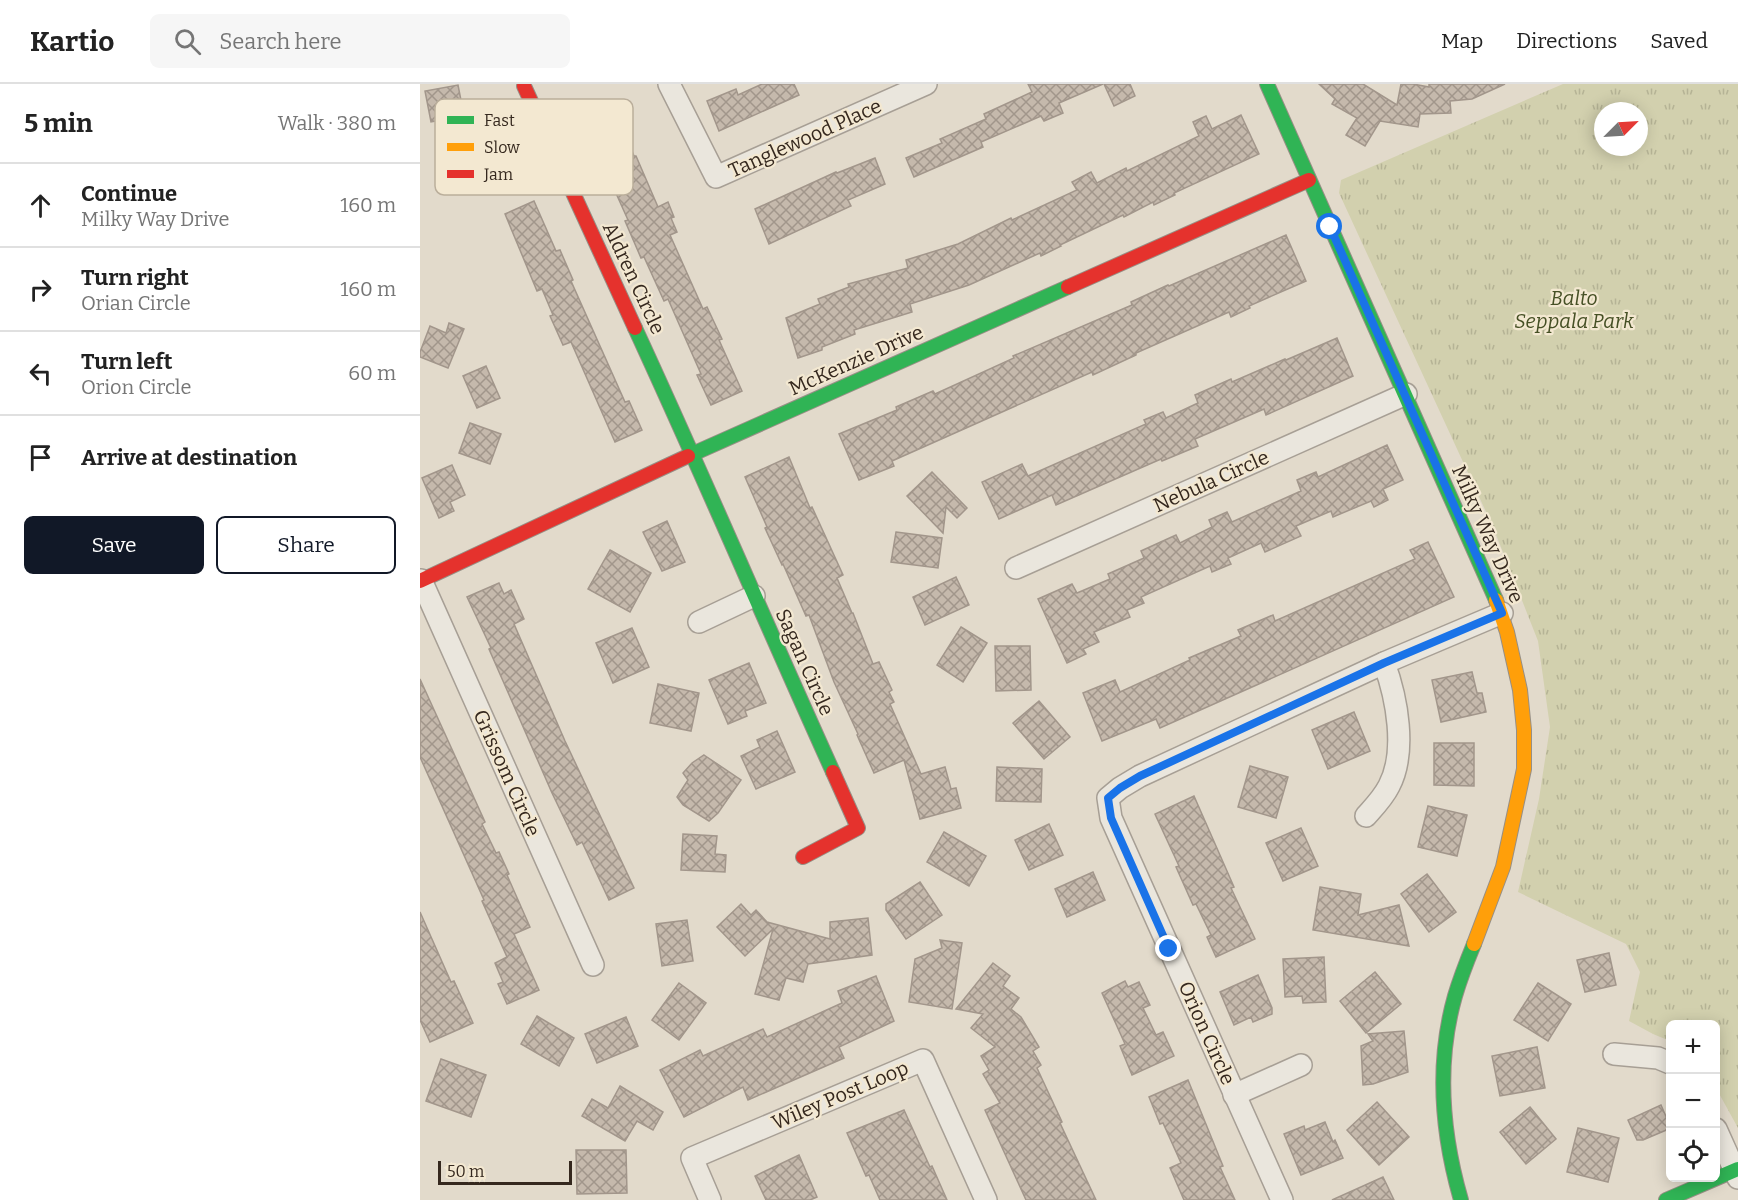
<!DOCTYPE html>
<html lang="en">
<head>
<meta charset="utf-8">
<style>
  :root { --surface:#fff; --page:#f6f6f6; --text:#222; --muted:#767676; --line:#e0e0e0; --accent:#111827 }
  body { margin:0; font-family:Bitter,serif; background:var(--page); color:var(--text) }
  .controls { position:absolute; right:18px; bottom:18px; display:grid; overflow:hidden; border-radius:9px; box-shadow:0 3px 15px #0003 }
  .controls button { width:54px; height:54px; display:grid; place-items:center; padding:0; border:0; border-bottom:2px solid var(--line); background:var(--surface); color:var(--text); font:30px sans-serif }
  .compass { position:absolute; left:1174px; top:18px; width:54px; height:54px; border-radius:50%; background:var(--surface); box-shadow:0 3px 15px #0003; rotate:66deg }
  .scale { position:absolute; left:18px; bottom:15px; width:134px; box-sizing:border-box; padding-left:6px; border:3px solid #35281e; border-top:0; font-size:16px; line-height:21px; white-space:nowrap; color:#35281e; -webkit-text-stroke:4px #f3e8d1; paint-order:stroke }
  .stop { position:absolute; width:18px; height:18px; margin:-14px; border:4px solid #1a73e8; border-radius:50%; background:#fff }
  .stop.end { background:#1a73e8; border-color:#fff; box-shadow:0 2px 6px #0008 }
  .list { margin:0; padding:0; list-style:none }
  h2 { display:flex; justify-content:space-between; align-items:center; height:78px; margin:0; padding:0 24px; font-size:26px }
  h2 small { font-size:20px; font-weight:400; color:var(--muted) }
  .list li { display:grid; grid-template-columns:39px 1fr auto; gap:18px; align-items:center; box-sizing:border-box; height:84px; padding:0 24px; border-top:2px solid var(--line) }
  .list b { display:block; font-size:22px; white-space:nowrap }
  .list p { margin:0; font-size:20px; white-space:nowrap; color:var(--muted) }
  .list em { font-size:20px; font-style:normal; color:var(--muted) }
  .actions { display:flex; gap:12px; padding:18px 24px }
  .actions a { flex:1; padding:14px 0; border:2px solid var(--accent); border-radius:9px; text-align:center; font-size:21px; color:var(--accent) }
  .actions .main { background:var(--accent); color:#fff }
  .icon { flex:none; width:33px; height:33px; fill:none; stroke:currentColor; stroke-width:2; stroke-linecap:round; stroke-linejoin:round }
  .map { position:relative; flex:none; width:1318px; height:1116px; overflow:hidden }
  header { display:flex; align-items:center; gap:36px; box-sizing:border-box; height:84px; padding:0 30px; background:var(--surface); border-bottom:2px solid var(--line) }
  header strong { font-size:28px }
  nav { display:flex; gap:33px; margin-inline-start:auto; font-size:21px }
  .search { width:420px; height:54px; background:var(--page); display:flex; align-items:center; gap:15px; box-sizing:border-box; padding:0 21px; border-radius:9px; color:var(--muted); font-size:22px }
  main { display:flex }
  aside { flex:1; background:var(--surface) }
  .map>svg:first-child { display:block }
</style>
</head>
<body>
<header>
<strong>Kartio</strong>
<div class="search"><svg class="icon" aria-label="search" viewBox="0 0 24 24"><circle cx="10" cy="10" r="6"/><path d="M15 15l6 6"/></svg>Search here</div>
<nav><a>Map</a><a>Directions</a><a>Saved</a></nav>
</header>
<main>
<aside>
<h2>5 min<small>Walk · 380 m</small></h2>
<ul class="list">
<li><svg class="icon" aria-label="ahead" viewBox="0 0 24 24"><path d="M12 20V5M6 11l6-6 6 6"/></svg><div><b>Continue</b><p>Milky Way Drive</p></div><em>160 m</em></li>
<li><svg class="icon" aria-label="right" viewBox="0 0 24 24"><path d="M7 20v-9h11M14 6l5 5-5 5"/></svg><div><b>Turn right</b><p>Orian Circle</p></div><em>160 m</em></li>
<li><svg class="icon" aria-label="left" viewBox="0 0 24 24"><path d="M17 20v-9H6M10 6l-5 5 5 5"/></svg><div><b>Turn left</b><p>Orion Circle</p></div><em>60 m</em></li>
<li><svg class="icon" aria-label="arrive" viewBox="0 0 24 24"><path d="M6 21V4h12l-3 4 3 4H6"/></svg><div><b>Arrive at destination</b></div></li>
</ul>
<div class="actions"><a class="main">Save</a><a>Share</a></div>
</aside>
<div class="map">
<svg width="1318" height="1116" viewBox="0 0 1318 1116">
  <defs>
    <pattern id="park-tufts" width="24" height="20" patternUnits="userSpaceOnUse" patternTransform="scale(1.5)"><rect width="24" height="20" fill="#d2d0ae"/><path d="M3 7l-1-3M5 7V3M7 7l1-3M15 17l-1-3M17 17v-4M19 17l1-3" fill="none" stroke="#b5b395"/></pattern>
    <pattern id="building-cross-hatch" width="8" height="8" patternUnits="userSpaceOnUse" patternTransform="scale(1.5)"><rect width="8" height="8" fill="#c5b9ac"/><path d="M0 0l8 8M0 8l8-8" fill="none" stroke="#a1968b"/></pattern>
  </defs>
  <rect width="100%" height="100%" fill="#e2dacb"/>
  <path fill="url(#park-tufts)" fill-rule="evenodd" d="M1143,0H1318V1044L1296,1004V940H1250V957L1233,950L1209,937L1220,888L1206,860L1098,808L1119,715L1130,643L1118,557L1073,443L919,109L921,96ZM1183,27H1219V63H1183Z"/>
  <g fill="url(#building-cross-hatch)" stroke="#a2968b" stroke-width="1.5">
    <path d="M342,0H374L379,11L299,47L287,17L316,5L318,11Z"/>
    <path d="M608,0H683L639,19L643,29L624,37L621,32L561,58L563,63L494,93L486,74L522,59L520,55L566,35L564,30L612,8Z"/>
    <path d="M684,0H710L715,12L694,22Z"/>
    <path d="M899,0H943L977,21L981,0H993L1009,3V0H1085L1052,15L1030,17L1031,29L1000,30L998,43L960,37L945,62L926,51L937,34L912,20L915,15Z"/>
    <path d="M38,1L44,32L11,38L5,7Z"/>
    <path d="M189,20L208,63L210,62L214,72H216L238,123L248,118L254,133L251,134L257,148L250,151L283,225L287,223L302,255L299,256L322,307L291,321L277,291L281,290L248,215L244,217L224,173L221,174L205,137L208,136L186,87L184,88L158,33Z"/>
    <path d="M821,31L839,70L754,109L755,111L734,121L733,118L704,133L703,131L640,161L641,162L621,172L620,169L549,201L490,220L492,228L434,246L435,250L402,263V266L378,274L366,234L400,220L398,215L429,203L428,200L488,184L486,176L538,160L591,134L592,136L657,106L652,98L671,88L677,99L706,84L707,87L779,52L773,38L786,32L792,45Z"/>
    <path d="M455,74L465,100L428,116L431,122L349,160L335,125L416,88L417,89Z"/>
    <path d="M114,117L136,167L140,166L153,196L151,197L205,318L209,317L222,346L195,358L151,258L143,261L130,232L133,231L122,205L117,207L85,130Z"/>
    <path d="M866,151L886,197L829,222L830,224L811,233L809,228L716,269V271L673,291L672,288L591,324L472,377L474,382L439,396L419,350L477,326L476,323L513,307L515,310L594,274L593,272L712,221L711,218L748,201L749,202Z"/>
    <path d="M29,239L44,245L28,284L0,273V268L10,242L26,249Z"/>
    <path d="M917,254L933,292L846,331L844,325L775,355L778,362L742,377L741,375L636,421L632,411L579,435L562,398L602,380L608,392L726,340L724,336L743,328L746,334L778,319L775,311L811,295L812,298L865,275L866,276Z"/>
    <path d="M66,282L80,314L57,324L43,292Z"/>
    <path d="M50,339L81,350L70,380L39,369Z"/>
    <path d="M967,361L983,396L963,405L968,416L954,423L951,417L913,433L911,427L876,442L881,452L845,468L841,459L808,474L811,480L792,488L790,482L721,513L724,519L707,526L710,533L674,548L679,558L663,565L666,570L647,579L618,515L652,500L657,509L690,495L688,490L724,474L721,467L756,451L760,459L792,443L789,436L807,428L812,438L881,407L877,396L896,388L898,393Z"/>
    <path d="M369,373L390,424L392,423L423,491L417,494L432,529H433L453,580L459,578L472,606L469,608L474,618L470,620L501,690L525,683L531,705L536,704L541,724L500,735L484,676L454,689L437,651L438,650L414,598L389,531L386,532L363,480L362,481L345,444L347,443L325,393Z"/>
    <path d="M32,381L45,411L30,418L34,427L19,434L2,394Z"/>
    <path d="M512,388L547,424L537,434L526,423L523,449L487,412Z"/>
    <path d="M247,437L265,478L242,487L223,448Z"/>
    <path d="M476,448L522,454L518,484L471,478Z"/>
    <path d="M1008,458L1034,513L740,644L736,635L682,657L663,609L695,596L700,608L770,576L769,574L821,552L818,546L853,531L855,537L995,475L990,466Z"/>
    <path d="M190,466L231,489L210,528L168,505Z"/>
    <path d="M536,493L549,521L505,541L493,513Z"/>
    <path d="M79,499L84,510L91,506L104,535L94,540L145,657L214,804L189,816L162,758L157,761L132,709L69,565L71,564L47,513Z"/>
    <path d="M541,543L567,559L543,598L517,581Z"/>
    <path d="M212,544L229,583L193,599L176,559Z"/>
    <path d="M575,562H610L611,606L576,607Z"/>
    <path d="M329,579L346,619L325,627L327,632L308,640L289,596Z"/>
    <path d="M1052,588L1057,609H1062L1066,628L1021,638L1012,596Z"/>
    <path d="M0,595L65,738L62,740L76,769L79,768L89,790L87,791L110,843L94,850L119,906L87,920L78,900L83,898L75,879L87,873L62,817L64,816L0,673Z"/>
    <path d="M238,600L279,609L271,647L230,639Z"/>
    <path d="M619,617L650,653L624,675L593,639Z"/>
    <path d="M934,628L950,667L908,685L892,646Z"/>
    <path d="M357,647L375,688L336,705L321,672L340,663L337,656Z"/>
    <path d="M1014,659H1054V702L1014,701Z"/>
    <path d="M284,671L321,696L298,729L289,737L263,721L257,713L268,696L263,689L272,679Z"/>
    <path d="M830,682L868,693L856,734L818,723Z"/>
    <path d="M577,683L622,685L621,718L576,717Z"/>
    <path d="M774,712L814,803L811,804L835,855L796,873L787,853L791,851L776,820L773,821L756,783L759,782L735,730Z"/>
    <path d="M1008,722L1047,731L1037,772L998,763Z"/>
    <path d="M629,740L643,771L609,786L595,756Z"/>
    <path d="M881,744L898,782L863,797L846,759Z"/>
    <path d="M524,748L566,772L549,802L507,778Z"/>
    <path d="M263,750L297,752L295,770L306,771L305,788L261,786Z"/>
    <path d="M673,788L685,816L647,833L635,805Z"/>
    <path d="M1007,790L1036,828L1009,848L981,810Z"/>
    <path d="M500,798L522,831L486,855L466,826V820Z"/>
    <path d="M900,803L941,810L938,831L979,821L989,862L893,846Z"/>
    <path d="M321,820L331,831L336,826L347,838L410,855V838L448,834L452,871L388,880L383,898L366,894L359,916L335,910L353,845L325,872L297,843Z"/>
    <path d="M0,828L31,898L34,897L53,939L10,958L0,936Z"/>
    <path d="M267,836L273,877L242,882L236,840Z"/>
    <path d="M520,856L542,859L532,925L489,918L495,875L522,864Z"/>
    <path d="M1189,869L1196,901L1165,908L1157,876Z"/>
    <path d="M904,873L906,918L883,919L882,912L865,913L863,875Z"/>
    <path d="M573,879L590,892L583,902L599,914L591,925L601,933L619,963L613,967L621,981L617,984L642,1038L640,1039L676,1116H606L565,1026L580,1019L563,990L569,986L561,972L575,963L551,944L563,930L536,925Z"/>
    <path d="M955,888L981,920L946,949L920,917Z"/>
    <path d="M838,891L852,924V930L833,938L831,933L814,941L800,908Z"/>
    <path d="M456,892L474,937L419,963L424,974L328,1016L323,1003L264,1033L240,986L280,966L283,972L343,945L347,953L422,919L418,907Z"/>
    <path d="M705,897L708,903L719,898L730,921L723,924L736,951L743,948L754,972L712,991L700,962L705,960L682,909Z"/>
    <path d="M259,899L286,919L259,956L232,936Z"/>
    <path d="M1118,899L1151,920L1128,957L1094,936Z"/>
    <path d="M117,932L154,954L139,982L101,960Z"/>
    <path d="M206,933L218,962L177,979L165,950Z"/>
    <path d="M984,947L988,988L953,1000L943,1001L941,962L953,957L948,950Z"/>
    <path d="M1117,963L1125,1004L1080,1012L1072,972Z"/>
    <path d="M21,975L66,991L51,1033L6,1017Z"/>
    <path d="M768,996L803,1082L800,1083L815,1116H764L750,1084L761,1079L743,1039L740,1040L729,1013Z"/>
    <path d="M200,1002L243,1028L233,1046L217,1037L205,1057L162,1032L172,1015L188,1024Z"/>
    <path d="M957,1018L989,1053L959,1081L927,1046Z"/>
    <path d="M1241,1021L1251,1044L1223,1056H1217L1208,1036Z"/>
    <path d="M1110,1023L1136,1055L1106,1080L1080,1048Z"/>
    <path d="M484,1026L510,1083L512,1082L527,1116H460L449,1091L446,1092L427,1049Z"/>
    <path d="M905,1038L913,1058L915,1056L923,1074L881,1091L864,1050L884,1042L885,1046Z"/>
    <path d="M1158,1044L1199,1054L1188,1098L1147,1088Z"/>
    <path d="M156,1066H206L207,1109L157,1110Z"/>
    <path d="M379,1071L397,1113L390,1116H346L335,1092Z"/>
    <path d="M963,1093L974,1116H912Z"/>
  </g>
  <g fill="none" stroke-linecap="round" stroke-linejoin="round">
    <defs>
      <g id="street">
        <path d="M249,0L296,93L506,0"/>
        <path d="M596,484L986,310"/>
        <path d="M1,496L173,881"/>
        <path d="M279,538L334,512"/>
        <path d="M946,732C954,723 963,714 969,702C987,668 977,614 964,579"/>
        <path d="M1194,970L1238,974L1250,979"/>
        <path d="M814,1011L881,981"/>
        <path d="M1296,1045L1318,1094"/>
        <path d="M290,1116L272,1074L503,976L566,1116"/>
        <path d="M862,1116L691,734L688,714L700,704L720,692L964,579L1082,529"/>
      </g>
      <g id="fast">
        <path d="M847,0L1076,516"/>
        <path d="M215,244C283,391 346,540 413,688"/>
        <path d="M268,372L648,203"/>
        <path d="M1041,1116C1022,1050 1016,979 1035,912C1040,895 1047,877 1054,860"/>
        <path d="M1246,1116L1318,1085"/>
      </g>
      <path id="slow" d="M1054,860L1083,783L1104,685V646L1100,606L1087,548L1076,516"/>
      <g id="jam">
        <path d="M104,2L215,244"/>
        <path d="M648,203L889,96"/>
        <path d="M0,497L268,372"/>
        <path d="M383,773L438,744L413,688"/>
      </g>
    </defs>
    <use href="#street" stroke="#a79f95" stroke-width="24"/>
    <use href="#fast" stroke="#978f85" stroke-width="16"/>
    <use href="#slow" stroke="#978f85" stroke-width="16"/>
    <use href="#jam" stroke="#978f85" stroke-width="16"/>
    <use href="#street" stroke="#eae6dd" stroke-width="21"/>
    <use href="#fast" stroke="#30b455" stroke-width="14"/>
    <use href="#slow" stroke="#ff9f0a" stroke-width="14"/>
    <use href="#jam" stroke="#e5322d" stroke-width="14"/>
  </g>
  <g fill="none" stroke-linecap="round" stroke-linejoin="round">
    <path stroke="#1a73e8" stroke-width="8" d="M749,865L691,734L688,714L700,704L720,692L964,579L1082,529L910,143"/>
  </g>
  <g text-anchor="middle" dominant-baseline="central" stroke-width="4.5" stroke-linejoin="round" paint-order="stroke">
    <g font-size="20" fill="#35281e" stroke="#f3e8d1">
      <text transform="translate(385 54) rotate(-24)">Tanglewood Place</text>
      <text transform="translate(214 194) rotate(65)">Aldren Circle</text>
      <text transform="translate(436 276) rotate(-24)">McKenzie Drive</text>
      <text transform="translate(791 397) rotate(-24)">Nebula Circle</text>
      <text transform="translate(1068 450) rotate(66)">Milky Way Drive</text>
      <text transform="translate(385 578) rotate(66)">Sagan Circle</text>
      <text transform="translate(87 689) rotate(66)">Grissom Circle</text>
      <text transform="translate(787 949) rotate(66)">Orion Circle</text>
      <text transform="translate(420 1011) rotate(-23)">Wiley Post Loop</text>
    </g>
    <g font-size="20" font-style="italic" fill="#465025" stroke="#f3e8d1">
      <text x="1154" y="214">Balto<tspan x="1154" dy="23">Seppala Park</tspan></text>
    </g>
  </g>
  <rect x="15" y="15" width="198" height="96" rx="9" fill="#f3e8d1" stroke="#baae9b" stroke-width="1.5"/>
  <rect x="27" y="32" width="27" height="8" fill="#30b455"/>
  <rect x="27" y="59" width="27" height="8" fill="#ff9f0a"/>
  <rect x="27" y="86" width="27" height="8" fill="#e5322d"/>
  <g font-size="16" fill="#35281e">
    <text x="64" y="42">Fast</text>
    <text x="64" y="69">Slow</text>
    <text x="64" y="96">Jam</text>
  </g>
</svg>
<div class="controls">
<button>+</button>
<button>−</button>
<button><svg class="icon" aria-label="locate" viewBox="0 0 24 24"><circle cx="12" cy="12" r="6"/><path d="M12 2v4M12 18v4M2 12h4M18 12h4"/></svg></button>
</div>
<svg class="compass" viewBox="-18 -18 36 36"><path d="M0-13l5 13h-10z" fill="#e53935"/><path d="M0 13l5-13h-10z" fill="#767676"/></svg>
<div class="scale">50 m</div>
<div class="stop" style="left:910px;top:143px"></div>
<div class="stop end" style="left:749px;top:865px"></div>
</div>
</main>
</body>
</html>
